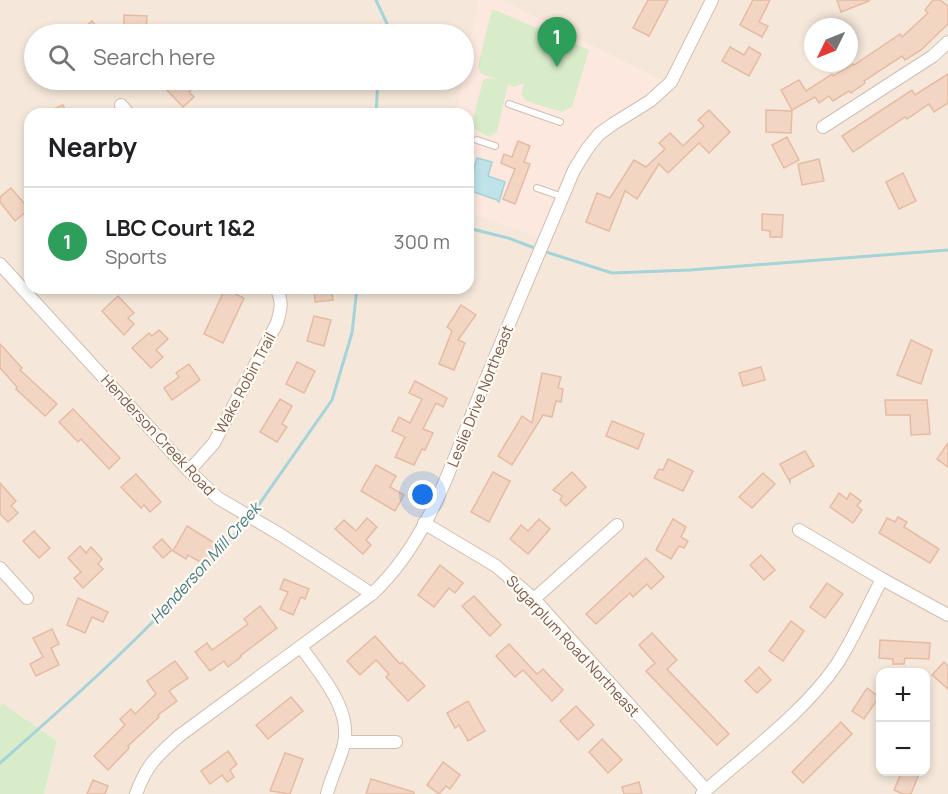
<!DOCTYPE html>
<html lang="en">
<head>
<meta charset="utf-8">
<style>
  :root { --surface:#fff; --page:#f6f6f6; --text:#202124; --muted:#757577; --line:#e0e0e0; --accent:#e76f51 }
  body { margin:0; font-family:Manrope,sans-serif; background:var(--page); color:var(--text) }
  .controls { position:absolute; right:18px; bottom:18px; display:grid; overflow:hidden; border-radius:12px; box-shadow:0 3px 9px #0003 }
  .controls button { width:54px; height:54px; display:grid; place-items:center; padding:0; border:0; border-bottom:2px solid var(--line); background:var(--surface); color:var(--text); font:30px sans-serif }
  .compass { position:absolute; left:804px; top:18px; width:54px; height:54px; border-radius:50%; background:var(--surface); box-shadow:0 3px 9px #0003; rotate:227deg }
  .you { position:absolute; left:423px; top:495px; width:21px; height:21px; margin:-15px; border:4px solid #fff; border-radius:50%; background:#1a73e8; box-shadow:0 0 0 9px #1a73e833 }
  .badge { display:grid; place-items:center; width:39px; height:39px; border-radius:50%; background:var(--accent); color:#fff; font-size:20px; font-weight:700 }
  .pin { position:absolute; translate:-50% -50px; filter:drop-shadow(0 2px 3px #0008) }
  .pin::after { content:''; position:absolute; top:32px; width:21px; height:18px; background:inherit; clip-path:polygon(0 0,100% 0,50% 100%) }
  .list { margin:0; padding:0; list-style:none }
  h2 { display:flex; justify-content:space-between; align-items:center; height:78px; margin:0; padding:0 24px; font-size:26px }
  h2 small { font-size:20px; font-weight:400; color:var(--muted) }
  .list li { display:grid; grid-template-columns:39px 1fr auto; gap:18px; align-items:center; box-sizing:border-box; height:108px; padding:0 24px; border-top:2px solid var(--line) }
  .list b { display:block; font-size:22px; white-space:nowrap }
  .list p { margin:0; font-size:20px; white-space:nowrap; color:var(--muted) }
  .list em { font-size:20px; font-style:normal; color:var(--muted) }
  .icon { flex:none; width:33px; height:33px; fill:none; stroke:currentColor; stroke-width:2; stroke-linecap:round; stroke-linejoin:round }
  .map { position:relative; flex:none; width:948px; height:794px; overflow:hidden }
  .search { position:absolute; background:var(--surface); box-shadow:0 3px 9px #0003; left:24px; top:24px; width:450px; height:66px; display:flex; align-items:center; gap:15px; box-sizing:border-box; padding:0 21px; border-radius:33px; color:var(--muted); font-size:22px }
  .panel { position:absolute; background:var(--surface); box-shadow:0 3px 9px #0003; left:24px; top:108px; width:450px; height:186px; border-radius:18px }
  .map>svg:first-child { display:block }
</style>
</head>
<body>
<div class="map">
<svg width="948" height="794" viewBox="0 0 948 794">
  <rect width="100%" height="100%" fill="#fdf6ec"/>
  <path fill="#f5e8da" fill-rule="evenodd" d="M0,0H479L457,114H30V288H468V211L544,239L587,145L666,83L500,0H948V794H44L57,741L2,703L0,705ZM813,27H849V63H813ZM34,34H464V80H34ZM880,672H926V772H880Z"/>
  <path fill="#fde8e0" d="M479,0H500L666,83L587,145L544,239L468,211V114H457Z"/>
  <g fill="#d8ecc9">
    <path d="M492,9L589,50L572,107L562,112L526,101L521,94L524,83L514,87L508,84L497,132L489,137L475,129L472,123L483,80L488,78L501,81L480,73L478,66Z"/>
    <path d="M2,703L57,741L44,794H0V705Z"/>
  </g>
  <path fill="#bfe3e8" stroke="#a5d3da" stroke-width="1.5" d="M477,158L492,162L488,176L505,182L499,202L497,200L468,190Z"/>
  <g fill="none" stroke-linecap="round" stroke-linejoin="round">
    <g stroke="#a5d3da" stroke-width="3">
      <path d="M376,0L389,28L387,34"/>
      <path d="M376,114L378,80"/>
      <path d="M468,228L508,238L537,249"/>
      <path d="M543,251L612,273L690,270L948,250"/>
      <path d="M253,513L332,400L352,333L357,288"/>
      <path d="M215,556L247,521"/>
      <path d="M0,763C73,699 144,635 209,563"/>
    </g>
  </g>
  <g fill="#f3d5c3" stroke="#e6bba3" stroke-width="1.5">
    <path d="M648,0H668L649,36L633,28Z"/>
    <path d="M753,0H770L759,22L768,26L762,37L740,25Z"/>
    <path d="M837,0H869V1L841,12Z"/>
    <path d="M933,0H940L948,6V24L921,50L905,60L902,56L864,81L865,83L851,93L849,91L833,101L829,96L819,103L815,97L792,110L781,90L799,80L806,91L832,74L833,76L853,64L854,65L900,34L902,37L928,13L925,10Z"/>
    <path d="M124,15L147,16L146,31L124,30Z"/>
    <path d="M92,21L103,34H76Z"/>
    <path d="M730,47L744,55L749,47L761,54L749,76L722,61Z"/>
    <path d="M948,74V103L934,112L929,104L907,119L905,117L853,152L842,136L912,90L915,95Z"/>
    <path d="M169,80H184L192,89L189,92L194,97L183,107L162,85Z"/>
    <path d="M63,105L67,114H42Z"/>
    <path d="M709,110L730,132L709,153L699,143L668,173L659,164L637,199L625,191L609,231L586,222L597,193L610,198L634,160L646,167L665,149L659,143L670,133L683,146L704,126L698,120Z"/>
    <path d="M766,110L792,111L791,133L766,132Z"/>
    <path d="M787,137L799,160L784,168L772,145Z"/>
    <path d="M518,141L530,146L524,162L530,164L515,204L503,199L515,169L501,163L504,154L512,157Z"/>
    <path d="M819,159L824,181L802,185L798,164Z"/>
    <path d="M903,173L916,201L899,209L886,182Z"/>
    <path d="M11,188L29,209L15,221L0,202V197Z"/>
    <path d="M762,214L783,215L782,237H770V231L762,230Z"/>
    <path d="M314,288H331L333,300L315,302Z"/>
    <path d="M225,289L244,298L223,343L204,334Z"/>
    <path d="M118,296L134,313L128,318L134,324L124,335L102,311Z"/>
    <path d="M461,305L476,315L458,340L465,343L454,370L439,364L452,331L447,327Z"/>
    <path d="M314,316L331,320L324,346L307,341Z"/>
    <path d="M159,330L168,339L156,350L163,357L151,368L132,348L149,333L152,336Z"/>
    <path d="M911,340L932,350L921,384L897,375Z"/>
    <path d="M0,344L22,368L20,370L57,404L45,416L16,389L17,387L0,368Z"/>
    <path d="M297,362L315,371L304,393L286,384Z"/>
    <path d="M189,364L200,380L172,400L164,388L179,377L176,373Z"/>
    <path d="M761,367L765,380L743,386L739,373Z"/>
    <path d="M542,373L561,377L558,388L563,389L561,402L556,401L552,417L543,415L512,465L498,456L522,416L532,423Z"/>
    <path d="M415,381L447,398L443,407L436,403L423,429L433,433L425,450L422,449L414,465L395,457L405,437L392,431L399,417L410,423L422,399L409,393Z"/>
    <path d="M280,399L292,406L282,424L287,427L277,442L260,432Z"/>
    <path d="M885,400H927L930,434L911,435L910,415H886Z"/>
    <path d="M73,409L120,458L109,469L81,439L78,442L59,422Z"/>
    <path d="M612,421L644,434L638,449L606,436Z"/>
    <path d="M948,443V467L937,459Z"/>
    <path d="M805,451L814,466L790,479V482L780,464Z"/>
    <path d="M668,459L693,471L683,491L654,478L659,469L663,470Z"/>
    <path d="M376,465L396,476L390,487L404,495L395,511L361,491Z"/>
    <path d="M493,472L510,481L489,522L471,512Z"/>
    <path d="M572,472L586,487L566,506L560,500L562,496L553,490Z"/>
    <path d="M763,473L775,484L752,508L739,497Z"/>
    <path d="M136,474L161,502L150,512L144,505L141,508L121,487Z"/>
    <path d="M0,483L16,501L11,506L18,513L8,522L0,514Z"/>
    <path d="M839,493L847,499L850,493L861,501L857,506L862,510L853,523L830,507Z"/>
    <path d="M898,517L907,522L904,527L939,549L930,563L879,533L887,518L895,522Z"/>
    <path d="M367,518L377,527L366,540L371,545L363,554L335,529L344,520L356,531Z"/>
    <path d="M539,519L550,529L528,554L510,539L521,525L528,531Z"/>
    <path d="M673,519L686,527L681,537L688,541L684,548L679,546L671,559L656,550Z"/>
    <path d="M187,526L221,547L209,567L188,555L186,559L173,551Z"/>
    <path d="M34,531L50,548L39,558L23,541Z"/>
    <path d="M162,539L172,550L163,558L153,547Z"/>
    <path d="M80,546L86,553L91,547L102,559L98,564L103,569L83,588L74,578L81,572L68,558Z"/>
    <path d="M761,555L775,570L764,580L750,565Z"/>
    <path d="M646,558L664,577L651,589L647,584L633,597L630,593L596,624L586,614Z"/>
    <path d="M440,565L463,583L455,593L449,588L434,607L418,595Z"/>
    <path d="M284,579L309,589L305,599L301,597L293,615L280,609L288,592L280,589Z"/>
    <path d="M827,583L843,594L825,618L810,607Z"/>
    <path d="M474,596L501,625L490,636L462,606Z"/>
    <path d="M78,598L108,612L103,622L92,617L85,633L67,625Z"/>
    <path d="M260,606L277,628L240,656L241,657L228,667L224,661L210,671L195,652L207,643L212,650L248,624L244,619Z"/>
    <path d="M791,621L804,631L783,661L769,651Z"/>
    <path d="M52,629L59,644L51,648L59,665L36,676L30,664L43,657L33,638Z"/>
    <path d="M652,633L677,660L667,669L729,734L717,745L646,671L655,663L639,645Z"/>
    <path d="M375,636L400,664L402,662L425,686L408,701L386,677L389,674L376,660L360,675L347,661Z"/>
    <path d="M880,640L930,643L929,659L905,658L904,664H893V659L879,658Z"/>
    <path d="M509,644L537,674L543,669L563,690L552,701L523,670L515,677L496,656Z"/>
    <path d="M175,661L188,678L169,691L177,701L158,715L159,717L128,746L129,748L108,770L94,756L125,725L120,719L131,709L135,714L156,694L147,681Z"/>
    <path d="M944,662L948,666V689L932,675Z"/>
    <path d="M759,667L771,680L757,693L745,681Z"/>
    <path d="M867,688L879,697L864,719L852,711Z"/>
    <path d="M291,697L303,711L268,739L256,725Z"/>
    <path d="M468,701L485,731L468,741L459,725L455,728L447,713Z"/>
    <path d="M576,706L594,725L578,740L560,721Z"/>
    <path d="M841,722L852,734L803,783L792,772Z"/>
    <path d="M602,739L622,760L608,773L589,752Z"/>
    <path d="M228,751L237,764L230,770L234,777L227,782L222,775L210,784L201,771Z"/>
    <path d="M285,753L303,759L290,794L270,791Z"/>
    <path d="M443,762L460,775L450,789L446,786L439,794L427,785Z"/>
    <path d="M902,771H920L911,794H903L894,790Z"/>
    <path d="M371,779L414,792V794H366Z"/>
    <path d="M93,780L108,786L105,794H87Z"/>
    <path d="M639,782L642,794H624L622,787Z"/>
  </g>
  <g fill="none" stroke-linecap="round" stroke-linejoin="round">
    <defs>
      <g id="lane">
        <path d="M509,104L560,122"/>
        <path d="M477,140L495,146"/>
        <path d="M537,188L563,197"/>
      </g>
      <g id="street">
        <path d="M121,105L129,114"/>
        <path d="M823,127L933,56L948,42"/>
        <path d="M0,264L189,471L218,498L281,535L372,594"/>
        <path d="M189,471L214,443L277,323C281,309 283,301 276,288"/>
        <path d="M424,523L496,566L534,599L706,790"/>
        <path d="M799,530L882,579L948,615"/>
        <path d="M0,568L27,598"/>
        <path d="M534,599L617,525"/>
        <path d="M301,647C320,674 352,709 344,744C340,761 331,777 327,794"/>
        <path d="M344,742H396"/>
        <path d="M136,794C147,764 156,757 179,736L372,594C432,538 455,453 486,379C515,309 545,239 574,170L587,149L599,134L613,124L650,101L671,82L712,0"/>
        <path d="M702,794C746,754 803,714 837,664C854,638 867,607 882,579"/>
      </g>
    </defs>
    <use href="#lane" stroke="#d1beb0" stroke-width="8"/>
    <use href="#street" stroke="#d1beb0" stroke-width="14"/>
    <use href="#lane" stroke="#fff" stroke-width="6"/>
    <use href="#street" stroke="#fff" stroke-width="12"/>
  </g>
  <g text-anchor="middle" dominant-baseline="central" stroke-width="4.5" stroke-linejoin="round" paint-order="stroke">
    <g font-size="15" fill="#7a5c4d" stroke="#fffaf3">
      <text transform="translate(245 383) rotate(-62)">Wake Robin Trail</text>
      <text transform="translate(480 396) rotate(-68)">Leslie Drive Northeast</text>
      <text transform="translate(158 435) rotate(47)">Henderson Creek Road</text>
      <text transform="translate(573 646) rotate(47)">Sugarplum Road Northeast</text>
    </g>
    <g font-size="16" font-style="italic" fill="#437c86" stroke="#fffaf3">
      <text transform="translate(205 563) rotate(-48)">Henderson Mill Creek</text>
    </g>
  </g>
</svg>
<div class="controls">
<button>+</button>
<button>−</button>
</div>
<svg class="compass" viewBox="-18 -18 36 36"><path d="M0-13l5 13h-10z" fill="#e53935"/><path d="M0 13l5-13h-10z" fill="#757577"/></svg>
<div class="you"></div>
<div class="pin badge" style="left:557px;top:67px;background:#2e9e5b">1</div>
<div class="search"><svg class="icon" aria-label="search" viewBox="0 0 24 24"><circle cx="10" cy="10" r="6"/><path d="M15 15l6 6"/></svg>Search here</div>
<section class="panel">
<h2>Nearby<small></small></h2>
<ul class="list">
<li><span class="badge" style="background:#2e9e5b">1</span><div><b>LBC Court 1&amp;2</b><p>Sports</p></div><em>300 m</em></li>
</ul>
</section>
</div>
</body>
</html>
